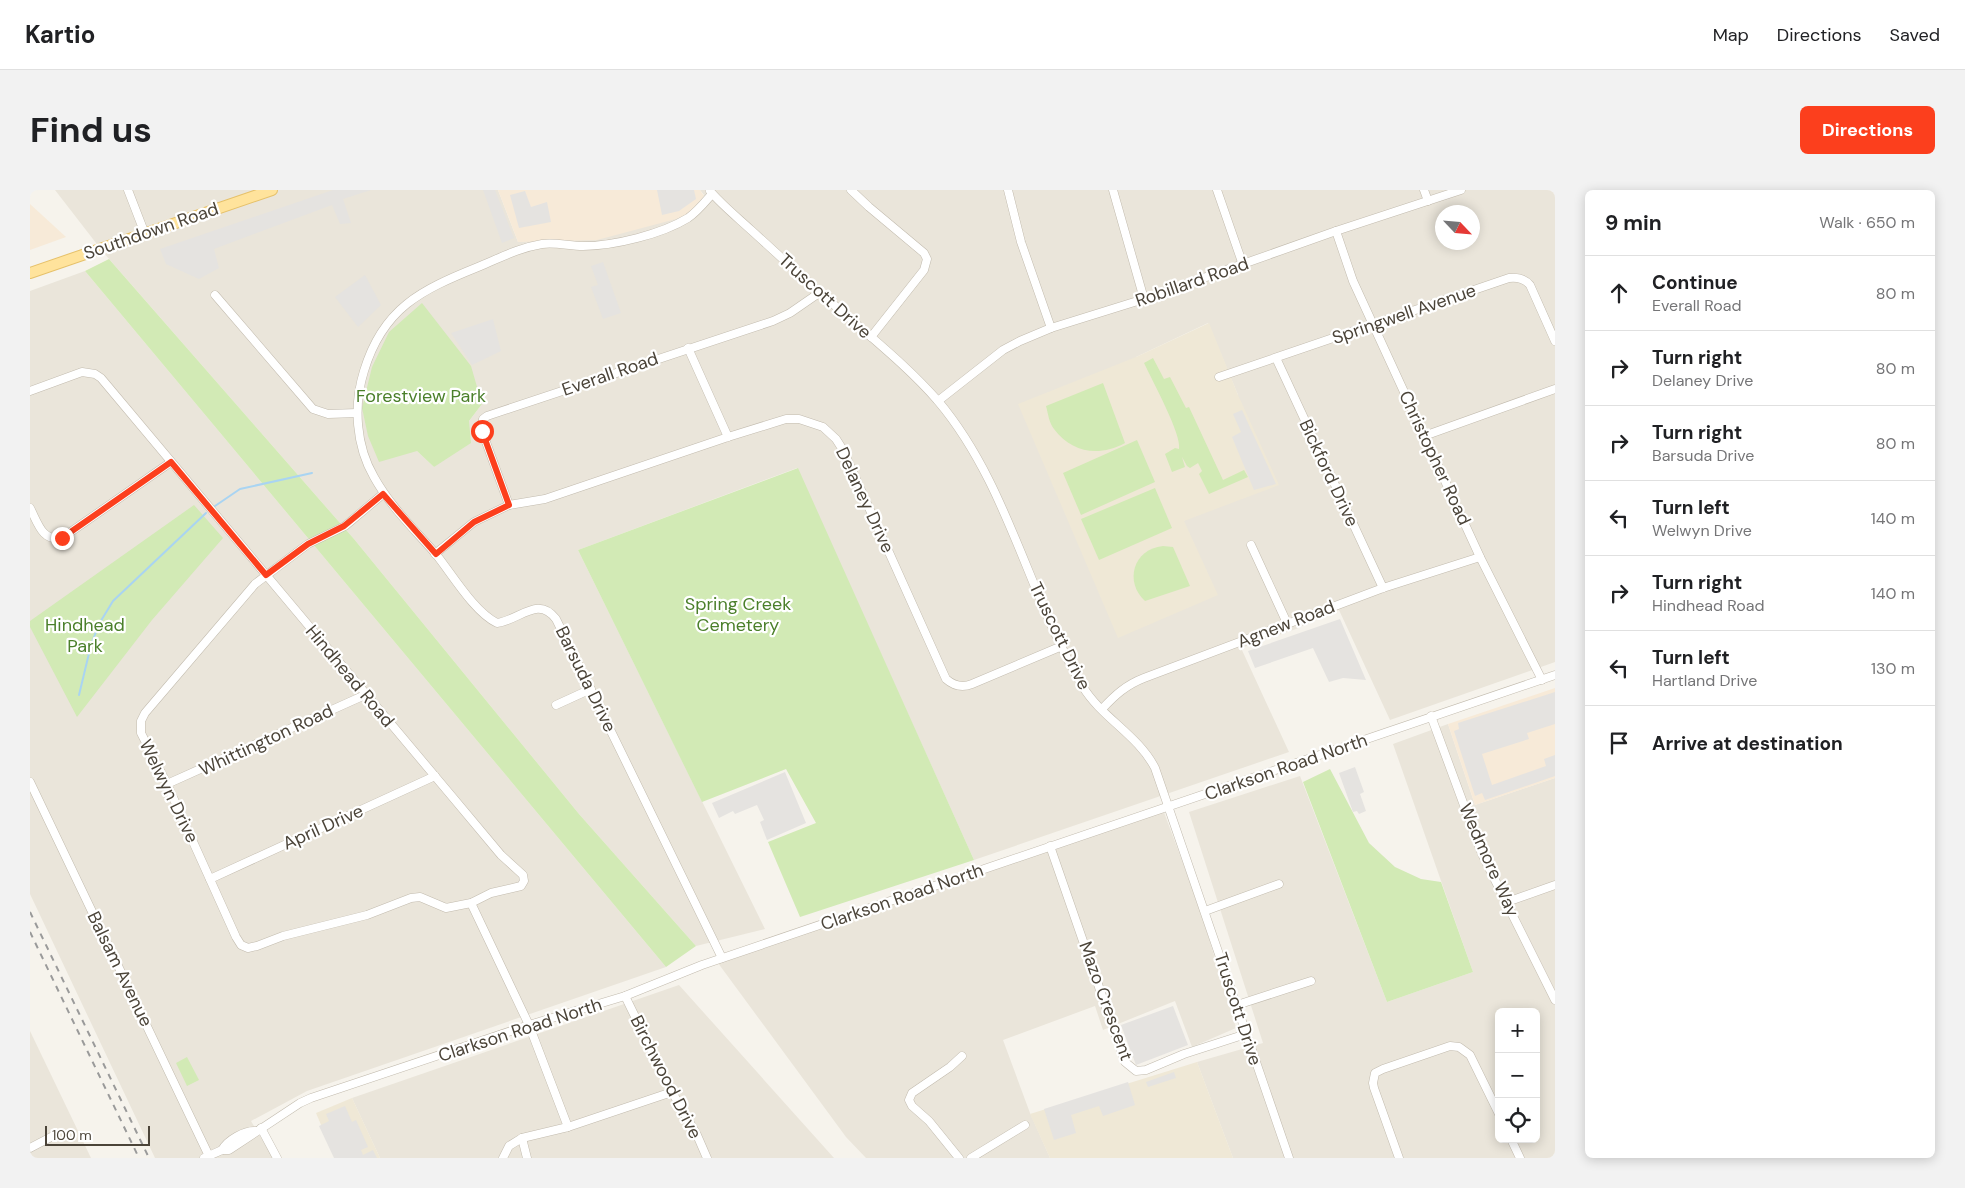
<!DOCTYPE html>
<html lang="en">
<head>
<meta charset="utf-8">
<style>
  :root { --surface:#fff; --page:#f2f2f2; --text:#202124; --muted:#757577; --line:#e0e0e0; --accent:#fc3f1d }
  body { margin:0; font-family:"DM Sans",sans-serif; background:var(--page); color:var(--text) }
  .controls { position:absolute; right:15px; bottom:15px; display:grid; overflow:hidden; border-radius:8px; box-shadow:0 2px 12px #0003 }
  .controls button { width:45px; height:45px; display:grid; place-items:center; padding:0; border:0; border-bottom:1px solid var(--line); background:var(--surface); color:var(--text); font:25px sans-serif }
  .compass { position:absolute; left:1405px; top:15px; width:45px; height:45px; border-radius:50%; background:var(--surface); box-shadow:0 2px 12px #0003; rotate:116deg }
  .scale { position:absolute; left:15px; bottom:12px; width:105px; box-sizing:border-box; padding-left:5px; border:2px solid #4b4439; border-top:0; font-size:14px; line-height:18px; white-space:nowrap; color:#4b4439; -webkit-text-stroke:4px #fff; paint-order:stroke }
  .stop { position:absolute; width:15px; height:15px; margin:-11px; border:4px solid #fc3f1d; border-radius:50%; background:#fff }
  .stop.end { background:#fc3f1d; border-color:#fff; box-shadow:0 1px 5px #0008 }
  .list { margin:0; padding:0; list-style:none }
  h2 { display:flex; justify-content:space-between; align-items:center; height:65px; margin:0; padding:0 20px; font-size:21px }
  h2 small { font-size:16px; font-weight:400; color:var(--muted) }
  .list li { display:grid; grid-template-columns:32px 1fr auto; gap:15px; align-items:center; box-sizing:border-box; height:75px; padding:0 20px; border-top:1px solid var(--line) }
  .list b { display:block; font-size:19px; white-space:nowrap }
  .list p { margin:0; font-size:16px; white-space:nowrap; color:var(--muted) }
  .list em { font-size:16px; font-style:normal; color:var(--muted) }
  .icon { flex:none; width:28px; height:28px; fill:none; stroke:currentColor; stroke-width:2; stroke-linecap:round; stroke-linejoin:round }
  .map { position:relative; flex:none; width:1525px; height:968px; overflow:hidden; border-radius:8px }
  header { display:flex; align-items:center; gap:30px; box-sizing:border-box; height:70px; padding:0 25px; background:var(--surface); border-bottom:1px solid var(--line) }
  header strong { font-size:24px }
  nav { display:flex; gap:28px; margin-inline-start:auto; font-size:18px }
  .intro { display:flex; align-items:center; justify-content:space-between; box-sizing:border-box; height:120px; padding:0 30px }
  h1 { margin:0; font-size:35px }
  .button { padding:12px 22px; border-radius:8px; background:var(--accent); color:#fff; font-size:18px; font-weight:700 }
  main { display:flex; gap:30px; padding:0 30px }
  aside { flex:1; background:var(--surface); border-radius:8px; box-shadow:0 2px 12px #0003 }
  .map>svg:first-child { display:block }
</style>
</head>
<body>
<header>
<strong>Kartio</strong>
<nav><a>Map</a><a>Directions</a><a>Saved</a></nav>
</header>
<div class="intro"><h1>Find us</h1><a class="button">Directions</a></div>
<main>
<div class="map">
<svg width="1525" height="968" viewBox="0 0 1525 968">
  <rect width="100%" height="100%" fill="#f6f3ec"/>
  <g fill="#eae5da" fill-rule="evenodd">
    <path d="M25,0H468L488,52L507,50L674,5L670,0H1525V472L1360,530L1309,420L1266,439L1211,458L1259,562L944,670L767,278L548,360L735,739L666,756L549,624L324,349L73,62ZM1412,22H1442V52H1412ZM1178,133L1208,205L1154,331L1106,167ZM452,214L404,277L387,261Z"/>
    <path d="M55,81L636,777L277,901L221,931L243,968H125L0,704V101Z"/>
    <path d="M1418,534L1445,615L1525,588V968H1203L1167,872L1233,853L1159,622L1270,586L1357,812L1443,782L1363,554ZM1469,822H1506V949H1469Z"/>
    <path d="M1132,617L1170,719L1206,838L1162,857L1145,811L1073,840L1065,816L973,850L1000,923L1020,968H836L816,947L688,773Z"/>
    <path d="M649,795L804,968H350L322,908Z"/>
    <path d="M0,841L61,968H0Z"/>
  </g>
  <g fill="#f7ead8">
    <path d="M468,0H670L674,6L658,24L646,29L567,50L488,52Z"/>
    <path d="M0,14L36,47L0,60Z"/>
    <path d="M1525,498V588L1445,615L1418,534Z"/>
  </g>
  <g fill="#efe8d6">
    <path d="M1179,133L1208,205L1249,295L1154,331L1188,405L1088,448L988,214L1106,167Z"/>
    <path d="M1167,872L1203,968H1020L1000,924Z"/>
    <path d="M322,908L350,968H305L286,923Z"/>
  </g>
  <g fill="#d2eab5">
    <path d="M79,69L324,349L549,624L666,756L636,777L55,81Z"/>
    <path d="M392,113L441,176L452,214L439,231L441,253L404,277L387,261L349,272L338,246L332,218L342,177L359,142Z"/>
    <path d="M1123,168L1134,189L1140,187L1156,218L1159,217L1193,290L1214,280L1218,287L1179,304L1169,284L1172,281L1168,273L1160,278L1157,276L1152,267L1155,277L1142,282L1135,264L1145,258L1149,259C1152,245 1122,190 1114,173Z"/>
    <path d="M1073,193L1095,253C1069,267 1042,263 1024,239C1019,233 1018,223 1016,216Z"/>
    <path d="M1107,250L1125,292L1051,325L1033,283Z"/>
    <path d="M768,278L944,670L770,727L738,652L786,633L756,579L672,612L548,360Z"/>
    <path d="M1125,298L1142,338L1069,370L1051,329Z"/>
    <path d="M164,315L193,348L122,430L47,527L0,437V431Z"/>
    <path d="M1133,356L1143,357L1160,396L1115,411C1094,392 1103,359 1133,356Z"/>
    <path d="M1300,579L1339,653L1365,677L1391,689L1411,692L1443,782L1357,812L1273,592Z"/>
    <path d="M157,867L169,890L157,896L146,873Z"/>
  </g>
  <g fill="#e5e3e0">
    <path d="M303,0H341L313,9L321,33L310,34L302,15L184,59L189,78L169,89L136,74L130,59Z"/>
    <path d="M453,0H465L484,48L472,53Z"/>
    <path d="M627,0H664L666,9L649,21L632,25Z"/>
    <path d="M495,1L501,17L517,12L521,32L489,38L480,5Z"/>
    <path d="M573,72L591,123L573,129L561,97L568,95L561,76Z"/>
    <path d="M335,85L351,115L328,137L305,107Z"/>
    <path d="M463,129L471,161L442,175L421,143Z"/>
    <path d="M1212,220L1246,294L1224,300L1202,247L1211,242L1203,224Z"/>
    <path d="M1310,429L1336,490L1313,488L1299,492L1283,458L1225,478L1218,461Z"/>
    <path d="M1525,502V534L1497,543L1499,549L1452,564L1462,595L1516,576L1514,569L1525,565V586L1455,610L1452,603L1445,606L1424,541L1429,539L1428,533Z"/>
    <path d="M1325,577L1334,602L1330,604L1336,621L1329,624L1327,621L1323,622L1309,583Z"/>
    <path d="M755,582L776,633L737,650L730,632L734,630L727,615L705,624L703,621L689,628L682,613Z"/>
    <path d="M1143,816L1158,855L1106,875L1091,835Z"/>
    <path d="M1144,882L1146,888L1118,897L1116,892Z"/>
    <path d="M1098,892L1105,915L1073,926L1069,916L1041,925L1046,943L1024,950L1014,919Z"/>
    <path d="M315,916L322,932L326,930L338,957L331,960L333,965L343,960L347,968H304L289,936L299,931L296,924Z"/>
  </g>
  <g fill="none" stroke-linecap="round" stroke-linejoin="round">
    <g stroke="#a9d4f2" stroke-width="2">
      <path d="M185,316L210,299L282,283"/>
      <path d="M49,505L61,455L69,434L83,411L176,323"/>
    </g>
    <defs>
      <g id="minor">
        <path d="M98,0L115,44"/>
        <path d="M821,0L839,17L894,63L897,69L894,80L841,147"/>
        <path d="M978,0L991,52L1021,138"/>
        <path d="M1083,0L1114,109"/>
        <path d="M1187,0L1213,75"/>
        <path d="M1394,0L1398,11"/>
        <path d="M680,1C692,15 708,28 721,40C753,69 784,98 817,126C848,153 881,180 908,211C978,294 998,405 1053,497C1072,528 1108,545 1125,578L1259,968"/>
        <path d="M682,4C675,12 667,22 658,28C632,44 584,56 553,56C540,56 525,52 512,54C488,58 470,68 448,77C391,100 353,118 334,181C323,216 326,256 344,287C360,316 384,339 405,363C422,384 444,422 467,433C490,430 508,405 526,429L692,768"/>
        <path d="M1306,41L1323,91L1450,367L1512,490"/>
        <path d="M185,105L283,219L298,224L327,223"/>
        <path d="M658,158L698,247"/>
        <path d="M1246,168L1353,398"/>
        <path d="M1189,187L1479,88C1487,87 1494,88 1500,95L1525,151"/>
        <path d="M0,201L52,182L65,184L71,188C204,348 338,506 471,665L493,685L494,691L491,696L461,703L441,713L416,718L390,707L381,708L337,725L253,746L227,756L218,758L211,755L206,747L137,594L111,543V531L115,523L225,394L278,354L315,336L353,304"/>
        <path d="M908,211L973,160L990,151L1021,138L1114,109L1306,41L1431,0"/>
        <path d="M1394,246L1525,199"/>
        <path d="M479,315L452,241L453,229L457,226L743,131L760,123L789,103"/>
        <path d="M0,318C8,333 12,352 32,348L141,272"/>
        <path d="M1221,355L1257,433"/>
        <path d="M405,364L444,332L479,315L515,309L698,247L756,229H769L793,237L806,249L813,260L916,489C924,496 932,498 942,494L1032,456"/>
        <path d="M526,515L561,499"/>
        <path d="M1072,519C1085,505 1096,495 1114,488L1353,398L1450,367"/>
        <path d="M1401,526L1452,664L1525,810"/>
        <path d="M0,592L179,966"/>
        <path d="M137,594L335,505"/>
        <path d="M1020,656L1095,872L1106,881L1116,880L1154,864L1216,844"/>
        <path d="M180,689L405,586"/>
        <path d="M1477,712L1525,695"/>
        <path d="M441,713L499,835L538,937"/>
        <path d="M1175,721L1249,694"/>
        <path d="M595,806L642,902L667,945L677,968"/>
        <path d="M1207,815L1281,791"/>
        <path d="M231,938L247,968"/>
        <path d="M492,948L497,968"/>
        <path d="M1481,949L1490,968"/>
        <path d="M0,958L23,946"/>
        <path d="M192,960C197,950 215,940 226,941"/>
        <path d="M174,968L192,960H199L270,913L281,908L499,835L595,806L672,775L1525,485"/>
        <path d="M473,968L479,956L492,948L538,937L642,902"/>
        <path d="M929,968L899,931L882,916L879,910L882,903L920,877L932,866"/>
        <path d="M941,968L995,935"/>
        <path d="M1369,968L1344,898L1343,893L1345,883L1353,879L1420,856L1429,857L1440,865L1469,924"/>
      </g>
      <path id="major" d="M0,83L242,0"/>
    </defs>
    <use href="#minor" stroke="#c2bbae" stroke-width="9"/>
    <use href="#major" stroke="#e6c16a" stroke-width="12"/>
    <use href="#minor" stroke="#fff" stroke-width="8"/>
    <use href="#major" stroke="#ffe39c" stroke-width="10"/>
    <g stroke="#9a9a9a" stroke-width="2" stroke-dasharray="6 6" stroke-linecap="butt">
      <path d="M0,722L119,968"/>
      <path d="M0,742L109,968"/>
    </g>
  </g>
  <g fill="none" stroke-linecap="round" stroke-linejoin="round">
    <path stroke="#fc3f1d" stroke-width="6" d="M32,348L141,272L236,385L278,354L314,336L353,304L406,364L444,332L479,315L452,241"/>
  </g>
  <g text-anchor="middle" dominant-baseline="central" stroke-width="4.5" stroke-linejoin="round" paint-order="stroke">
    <g font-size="18" fill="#4b4439" stroke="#fff">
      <text transform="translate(121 41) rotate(-19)">Southdown Road</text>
      <text transform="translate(1162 92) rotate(-19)">Robillard Road</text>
      <text transform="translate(795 106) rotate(42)">Truscott Drive</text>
      <text transform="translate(1374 124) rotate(-19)">Springwell Avenue</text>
      <text transform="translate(580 184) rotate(-19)">Everall Road</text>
      <text transform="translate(1405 268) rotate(65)">Christopher Road</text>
      <text transform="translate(1299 283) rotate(65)">Bickford Drive</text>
      <text transform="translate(835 310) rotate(65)">Delaney Drive</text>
      <text transform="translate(1256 434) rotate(-21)">Agnew Road</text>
      <text transform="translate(1030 446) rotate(64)">Truscott Drive</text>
      <text transform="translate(320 486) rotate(50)">Hindhead Road</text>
      <text transform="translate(556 489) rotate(64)">Barsuda Drive</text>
      <text transform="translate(236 550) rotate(-25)">Whittington Road</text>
      <text transform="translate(1256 577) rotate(-19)">Clarkson Road North</text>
      <text transform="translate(139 601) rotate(64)">Welwyn Drive</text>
      <text transform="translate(293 637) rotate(-24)">April Drive</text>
      <text transform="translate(1459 670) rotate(66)">Wedmore Way</text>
      <text transform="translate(872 707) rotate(-19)">Clarkson Road North</text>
      <text transform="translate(90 779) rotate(64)">Balsam Avenue</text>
      <text transform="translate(1076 811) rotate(70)">Mazo Crescent</text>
      <text transform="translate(1208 819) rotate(72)">Truscott Drive</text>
      <text transform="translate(490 840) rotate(-18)">Clarkson Road North</text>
      <text transform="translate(636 887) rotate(63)">Birchwood Drive</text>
    </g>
    <g font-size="18" fill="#4a7f2a" stroke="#fff">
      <text x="391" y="206">Forestview Park</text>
      <text x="708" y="414">Spring Creek<tspan x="708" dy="21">Cemetery</tspan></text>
      <text x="55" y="435">Hindhead<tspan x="55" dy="21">Park</tspan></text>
    </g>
  </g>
</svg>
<div class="controls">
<button>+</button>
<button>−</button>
<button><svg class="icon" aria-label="locate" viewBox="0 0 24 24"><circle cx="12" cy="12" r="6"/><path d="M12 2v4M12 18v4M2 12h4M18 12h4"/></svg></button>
</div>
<svg class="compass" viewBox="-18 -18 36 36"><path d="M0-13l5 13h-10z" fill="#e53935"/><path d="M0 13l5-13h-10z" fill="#757577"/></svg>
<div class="scale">100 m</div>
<div class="stop" style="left:452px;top:241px"></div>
<div class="stop end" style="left:32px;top:348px"></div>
</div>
<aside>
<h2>9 min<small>Walk · 650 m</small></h2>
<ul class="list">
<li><svg class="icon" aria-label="ahead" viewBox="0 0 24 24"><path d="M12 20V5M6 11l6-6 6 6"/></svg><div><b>Continue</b><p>Everall Road</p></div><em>80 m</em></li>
<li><svg class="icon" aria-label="right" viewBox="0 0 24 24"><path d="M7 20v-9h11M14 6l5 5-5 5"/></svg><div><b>Turn right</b><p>Delaney Drive</p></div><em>80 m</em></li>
<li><svg class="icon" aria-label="right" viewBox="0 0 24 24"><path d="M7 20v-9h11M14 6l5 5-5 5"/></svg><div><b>Turn right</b><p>Barsuda Drive</p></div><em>80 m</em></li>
<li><svg class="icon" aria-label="left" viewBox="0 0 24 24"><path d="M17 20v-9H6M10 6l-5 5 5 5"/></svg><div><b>Turn left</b><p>Welwyn Drive</p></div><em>140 m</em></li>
<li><svg class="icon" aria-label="right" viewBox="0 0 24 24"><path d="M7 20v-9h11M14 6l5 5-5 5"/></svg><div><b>Turn right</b><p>Hindhead Road</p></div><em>140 m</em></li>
<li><svg class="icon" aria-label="left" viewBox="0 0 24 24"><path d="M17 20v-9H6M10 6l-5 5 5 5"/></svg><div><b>Turn left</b><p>Hartland Drive</p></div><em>130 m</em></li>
<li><svg class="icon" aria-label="arrive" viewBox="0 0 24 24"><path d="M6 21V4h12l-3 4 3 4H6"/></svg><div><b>Arrive at destination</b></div></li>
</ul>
</aside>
</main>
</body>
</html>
